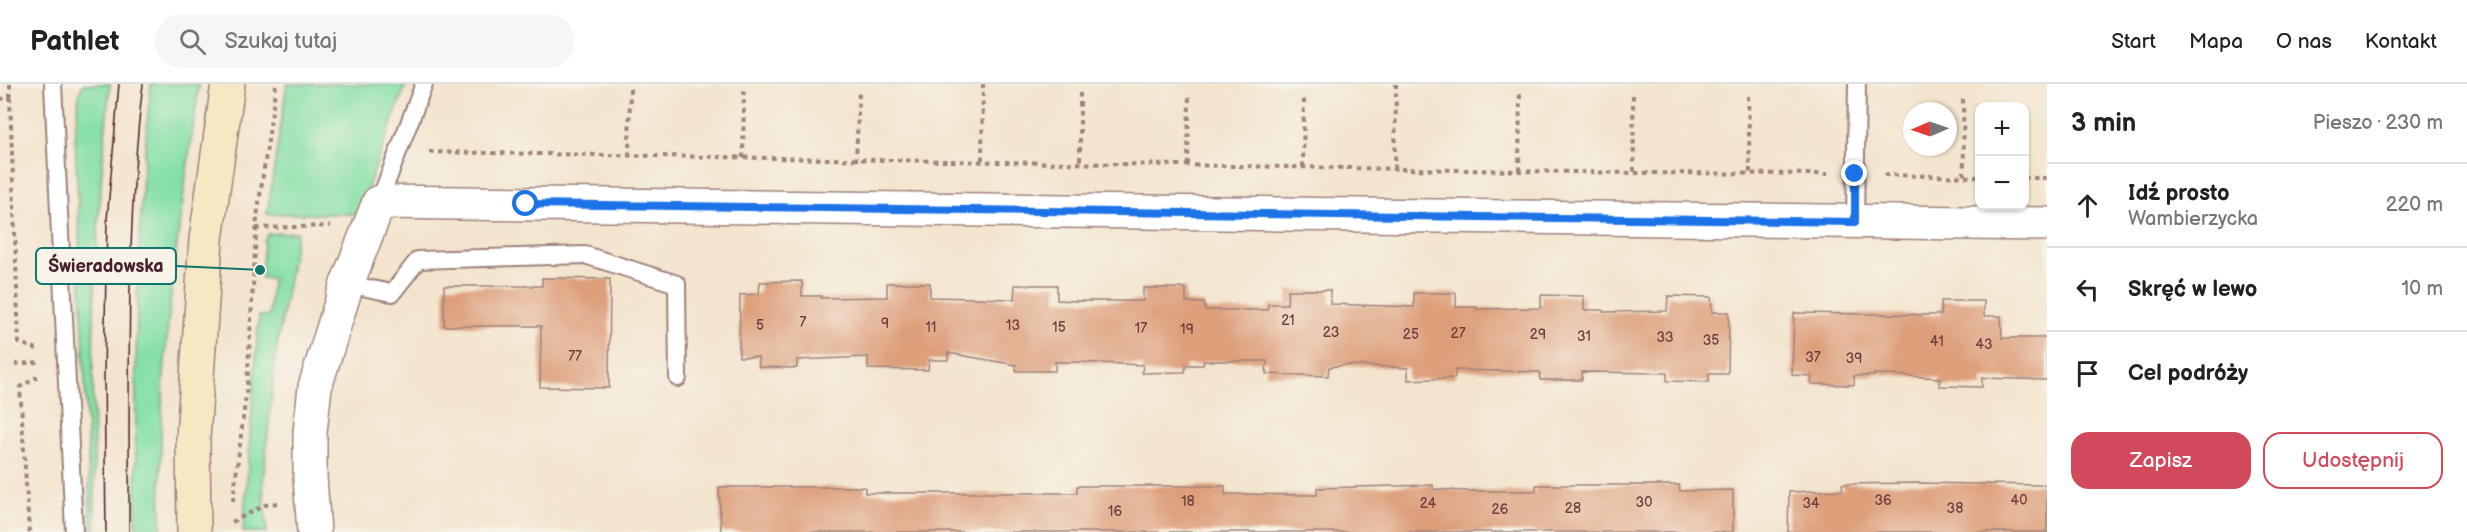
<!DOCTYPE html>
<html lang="pl">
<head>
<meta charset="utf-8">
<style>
  :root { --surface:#fff; --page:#f6f6f6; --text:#222; --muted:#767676; --line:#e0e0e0; --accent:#d1495b }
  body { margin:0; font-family:"Balsamiq Sans",sans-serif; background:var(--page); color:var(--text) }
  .controls { position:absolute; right:18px; top:18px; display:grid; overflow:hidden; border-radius:12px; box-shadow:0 2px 4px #0004 }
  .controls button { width:54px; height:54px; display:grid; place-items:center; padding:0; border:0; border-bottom:2px solid var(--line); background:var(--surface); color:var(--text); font:30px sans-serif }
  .compass { position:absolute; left:1903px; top:18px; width:54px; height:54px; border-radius:50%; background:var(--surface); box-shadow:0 2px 4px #0004; rotate:268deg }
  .stop { position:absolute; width:18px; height:18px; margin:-14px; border:4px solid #1a73e8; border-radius:50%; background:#fff }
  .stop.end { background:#1a73e8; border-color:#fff; box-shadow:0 2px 6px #0008 }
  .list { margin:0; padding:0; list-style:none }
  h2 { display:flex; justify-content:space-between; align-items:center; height:78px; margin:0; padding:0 24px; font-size:26px }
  h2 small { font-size:20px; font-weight:400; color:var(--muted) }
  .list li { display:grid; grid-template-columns:39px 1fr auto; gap:18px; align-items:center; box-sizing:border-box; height:84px; padding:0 24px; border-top:2px solid var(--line) }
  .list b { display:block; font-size:22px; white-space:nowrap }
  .list p { margin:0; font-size:20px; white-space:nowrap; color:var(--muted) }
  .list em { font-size:20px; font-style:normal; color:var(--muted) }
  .actions { display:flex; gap:12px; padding:18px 24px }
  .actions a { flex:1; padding:14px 0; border:2px solid var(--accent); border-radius:18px; text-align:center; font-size:21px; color:var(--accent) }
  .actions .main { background:var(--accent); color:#fff }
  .icon { flex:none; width:33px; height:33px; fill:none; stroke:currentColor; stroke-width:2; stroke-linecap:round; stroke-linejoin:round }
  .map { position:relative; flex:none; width:2047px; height:448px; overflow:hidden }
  header { display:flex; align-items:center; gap:36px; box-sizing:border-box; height:84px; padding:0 30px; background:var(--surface); border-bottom:2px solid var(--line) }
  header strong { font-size:28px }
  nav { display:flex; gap:33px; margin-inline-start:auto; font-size:21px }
  .search { width:420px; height:54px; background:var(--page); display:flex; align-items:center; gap:15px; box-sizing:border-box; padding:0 21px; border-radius:33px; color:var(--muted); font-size:22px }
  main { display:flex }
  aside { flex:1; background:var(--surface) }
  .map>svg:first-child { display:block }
</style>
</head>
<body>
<header>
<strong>Pathlet</strong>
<div class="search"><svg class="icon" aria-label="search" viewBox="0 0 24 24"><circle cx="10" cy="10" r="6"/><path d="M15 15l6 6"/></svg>Szukaj tutaj</div>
<nav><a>Start</a><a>Mapa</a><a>O nas</a><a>Kontakt</a></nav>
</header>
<main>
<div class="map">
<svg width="2047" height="448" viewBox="0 0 2047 448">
  <rect width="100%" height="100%" fill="#f7f3e8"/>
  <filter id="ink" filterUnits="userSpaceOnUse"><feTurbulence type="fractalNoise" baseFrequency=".0167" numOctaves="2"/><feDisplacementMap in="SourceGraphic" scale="12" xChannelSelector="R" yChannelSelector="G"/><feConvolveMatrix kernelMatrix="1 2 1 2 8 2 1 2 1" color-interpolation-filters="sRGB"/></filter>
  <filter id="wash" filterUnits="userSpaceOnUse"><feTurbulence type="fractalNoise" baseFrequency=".008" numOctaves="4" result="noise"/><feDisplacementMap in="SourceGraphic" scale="24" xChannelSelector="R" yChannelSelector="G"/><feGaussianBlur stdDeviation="1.35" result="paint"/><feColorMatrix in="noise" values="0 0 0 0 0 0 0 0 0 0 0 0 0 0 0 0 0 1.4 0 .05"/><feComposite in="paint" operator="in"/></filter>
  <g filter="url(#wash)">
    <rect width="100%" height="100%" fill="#f3e4cd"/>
    <g fill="#85e0a6" stroke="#688068" stroke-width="1.5">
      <path d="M83,0H110C100,94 94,189 93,283C93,338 95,393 95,448H91L75,50L79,11Z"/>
      <path d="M151,0H199C186,96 170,194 164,291C160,343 160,394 161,446L136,448C135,299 135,149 151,0Z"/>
      <path d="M287,0H406L358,130H267Z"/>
      <path d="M297,148L275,274L263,401L267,448H243L259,232H269L272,195L261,194L264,157L268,150Z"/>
    </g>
    <g id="blocks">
      <g fill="#dd9f7a">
        <path d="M542,194L610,195L609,304L540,303L541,242H444V202H542Z"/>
        <path d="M802,197V212H821V214L887,213V199H930V213L1014,215L1015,201H1057V216L1077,217H1143V204H1186V218L1204,219L1205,226H1268V220H1287L1288,206H1330V220L1414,223V209H1456V223H1477L1476,225L1541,224V211L1584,212V226H1603V228L1667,227L1668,212L1711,213L1712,228H1729L1728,290H1709V298L1667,297V289L1582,288V296H1540V288L1455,286V294L1408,296V284L1348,281L1329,283L1328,292L1266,290L1267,277H1204L1203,281H1186L1185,288L1142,289L1143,281L1077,278H1055V287H1016V281L948,269V276H929L928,286L868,285V273L797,276V284L759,283L758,273H739L740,211L759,210L760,198Z"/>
        <path d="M1941,217H1984V232H2001L2002,254H2047V296L1982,294V303L1939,302L1940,294L1874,290V292H1854V301L1811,300L1812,292L1792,291L1794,229L1941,231Z"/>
        <path d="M1919,399L2047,401V448H1788L1789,408L1843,406L1842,400Z"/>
        <path d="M1433,401V405L1463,407H1536V401H1679L1680,407L1733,406V448H721L719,403H865V409H1077V402H1225V410L1317,411V404Z"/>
      </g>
    </g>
  </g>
  <g filter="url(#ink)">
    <use href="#blocks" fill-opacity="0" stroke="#9e827c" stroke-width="1.5"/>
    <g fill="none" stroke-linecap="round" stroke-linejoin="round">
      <defs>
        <g id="lane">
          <path d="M53,0L74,448"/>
          <path d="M379,118L424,0"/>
          <path d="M1855,138L1857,0"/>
          <path d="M347,200L392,209L418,176L585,171L677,200L678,294"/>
        </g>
        <path id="street" d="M314,448L310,393V348L315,303L347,200L379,118L2047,140"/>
        <path id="secondary" d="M194,448L193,355L206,155L228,0"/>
      </defs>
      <use href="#lane" stroke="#9e827c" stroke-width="20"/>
      <use href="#street" stroke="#9e827c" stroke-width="36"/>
      <use href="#secondary" stroke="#9e827c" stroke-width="36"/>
      <g stroke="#9e827c" stroke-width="4" stroke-dasharray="4.5 4.5" stroke-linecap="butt">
        <path d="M10,0V14"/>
        <path d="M1080,9V79"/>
        <path d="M1633,11L1634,89"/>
        <path d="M1748,12L1750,89"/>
        <path d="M0,15L10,14L19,259L35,264V268"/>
        <path d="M1963,15L1964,92"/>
        <path d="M429,68L1634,89L1828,90"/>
        <path d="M629,72L630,4"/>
        <path d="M743,74L744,6"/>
        <path d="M982,76L983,0"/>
        <path d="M856,77L859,7"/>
        <path d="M1188,81L1189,11"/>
        <path d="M1303,83L1304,13"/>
        <path d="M1395,85L1396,0"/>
        <path d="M1519,87L1520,9"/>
        <path d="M1884,91L1980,93"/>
        <path d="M2024,94H2047"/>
        <path d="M256,144L330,142"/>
        <path d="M15,280L39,278"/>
        <path d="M233,417L247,302L257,133L276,0"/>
        <path d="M232,438L265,421L277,419"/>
        <path d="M29,448L20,303L36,294V290"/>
      </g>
      <use href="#lane" stroke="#fff" stroke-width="16"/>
      <use href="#street" stroke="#fff" stroke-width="33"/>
      <use href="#secondary" stroke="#f7e8c3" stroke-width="33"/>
      <g stroke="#4a1f2b" stroke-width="1.5">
        <path d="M106,448L104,290L107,136L119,0"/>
        <path d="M129,448C130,298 125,149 143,0"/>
      </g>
    </g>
  </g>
  <g fill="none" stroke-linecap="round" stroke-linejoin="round" filter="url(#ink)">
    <path stroke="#1a73e8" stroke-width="8" d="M526,120L1855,138V90"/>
  </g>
  <g text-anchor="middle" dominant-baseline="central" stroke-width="6" stroke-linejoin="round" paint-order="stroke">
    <g font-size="14" fill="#6f3f3f">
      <text x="1288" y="236">21</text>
      <text x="803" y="238">7</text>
      <text x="885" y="239">9</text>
      <text x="760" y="241">5</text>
      <text x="1013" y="241">13</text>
      <text x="931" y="243">11</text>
      <text x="1059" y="243">15</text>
      <text x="1141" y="244">17</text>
      <text x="1187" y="245">19</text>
      <text x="1331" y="248">23</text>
      <text x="1458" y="249">27</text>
      <text x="1411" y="250">25</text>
      <text x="1538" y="250">29</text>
      <text x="1584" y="252">31</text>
      <text x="1665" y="253">33</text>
      <text x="1711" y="256">35</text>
      <text x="1937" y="257">41</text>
      <text x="1984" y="260">43</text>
      <text x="575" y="272">77</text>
      <text x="1813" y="273">37</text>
      <text x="1854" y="274">39</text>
      <text x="1883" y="416">36</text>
      <text x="2019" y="416">40</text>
      <text x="1188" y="417">18</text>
      <text x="1644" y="418">30</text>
      <text x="1428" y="419">24</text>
      <text x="1811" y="419">34</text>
      <text x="1573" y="424">28</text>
      <text x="1955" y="424">38</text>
      <text x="1500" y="425">26</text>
      <text x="1115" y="427">16</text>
    </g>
  </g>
  <path fill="none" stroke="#0f766e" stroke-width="2" d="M260 186L176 182"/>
  <circle fill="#0f766e" stroke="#f7f3e8" stroke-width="2" cx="260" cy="186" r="6"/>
  <rect fill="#f7f3e8" stroke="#0f766e" stroke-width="2" x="36" y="164" width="140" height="36" rx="6"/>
  <g font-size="18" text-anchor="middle" font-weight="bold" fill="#4a1f2b">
    <text x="106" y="188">Świeradowska</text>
  </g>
</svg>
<div class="controls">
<button>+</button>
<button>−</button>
</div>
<svg class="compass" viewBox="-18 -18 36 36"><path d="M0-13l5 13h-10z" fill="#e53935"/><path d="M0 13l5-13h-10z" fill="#767676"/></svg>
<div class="stop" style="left:526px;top:120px"></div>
<div class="stop end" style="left:1855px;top:90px"></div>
</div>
<aside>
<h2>3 min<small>Pieszo · 230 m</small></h2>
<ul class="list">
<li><svg class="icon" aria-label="ahead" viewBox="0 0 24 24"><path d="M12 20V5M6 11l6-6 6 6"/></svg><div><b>Idź prosto</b><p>Wambierzycka</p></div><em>220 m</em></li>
<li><svg class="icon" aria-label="left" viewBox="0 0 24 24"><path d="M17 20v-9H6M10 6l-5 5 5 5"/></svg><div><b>Skręć w lewo</b></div><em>10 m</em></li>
<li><svg class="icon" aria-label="arrive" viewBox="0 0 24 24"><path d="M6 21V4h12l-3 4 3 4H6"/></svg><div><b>Cel podróży</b></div></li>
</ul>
<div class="actions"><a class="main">Zapisz</a><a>Udostępnij</a></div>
</aside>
</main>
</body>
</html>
